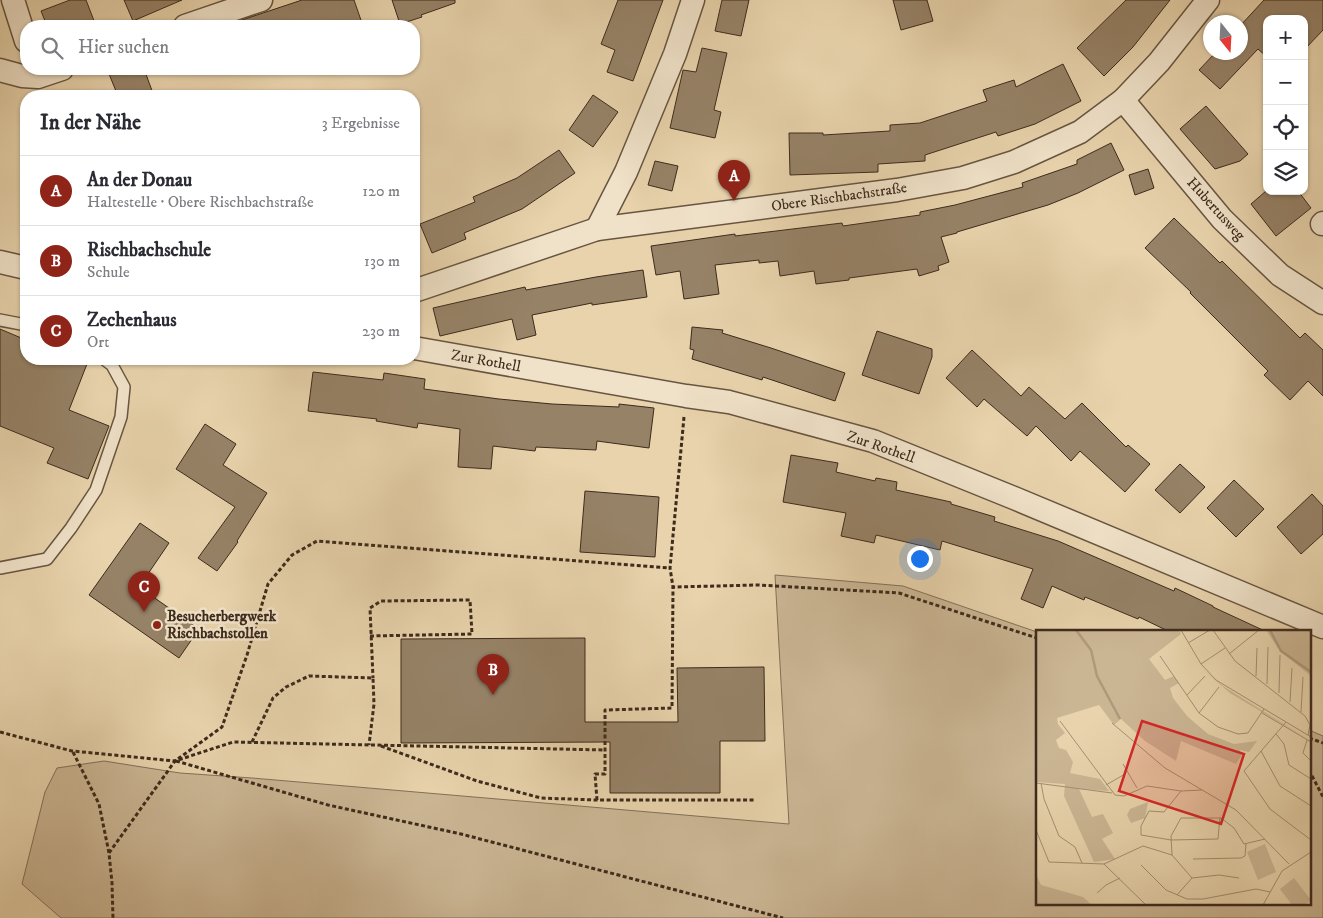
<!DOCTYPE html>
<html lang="de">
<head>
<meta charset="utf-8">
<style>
  :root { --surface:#fff; --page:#f7f7f7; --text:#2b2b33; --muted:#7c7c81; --line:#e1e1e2; --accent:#8f2418 }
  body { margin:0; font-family:"IM FELL DW Pica",serif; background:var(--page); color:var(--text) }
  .controls { position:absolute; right:15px; top:15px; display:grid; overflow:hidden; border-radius:10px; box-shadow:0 1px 4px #0004 }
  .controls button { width:45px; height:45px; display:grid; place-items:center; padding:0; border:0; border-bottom:1px solid var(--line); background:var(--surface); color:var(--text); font:25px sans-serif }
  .compass { position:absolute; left:1203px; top:15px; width:45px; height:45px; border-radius:50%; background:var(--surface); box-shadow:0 1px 4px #0004; rotate:162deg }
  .you { position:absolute; left:919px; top:558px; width:18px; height:18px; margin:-12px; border:4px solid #fff; border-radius:50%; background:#1a73e8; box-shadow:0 0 0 8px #1a73e833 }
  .badge { display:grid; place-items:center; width:32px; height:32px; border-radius:50%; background:var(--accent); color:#fff; font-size:16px; font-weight:700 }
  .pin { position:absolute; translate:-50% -41px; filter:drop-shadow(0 1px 2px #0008) }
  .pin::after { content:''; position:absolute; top:26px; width:18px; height:15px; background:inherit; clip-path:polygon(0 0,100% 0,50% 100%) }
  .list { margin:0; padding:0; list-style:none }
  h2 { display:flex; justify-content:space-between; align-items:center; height:65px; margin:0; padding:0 20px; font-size:21px }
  h2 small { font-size:16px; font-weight:400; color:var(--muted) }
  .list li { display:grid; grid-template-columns:32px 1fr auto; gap:15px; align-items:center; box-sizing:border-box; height:70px; padding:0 20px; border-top:1px solid var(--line) }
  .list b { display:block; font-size:19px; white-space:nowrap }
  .list p { margin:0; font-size:16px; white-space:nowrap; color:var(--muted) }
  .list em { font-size:16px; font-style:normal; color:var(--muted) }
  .icon { flex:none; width:28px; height:28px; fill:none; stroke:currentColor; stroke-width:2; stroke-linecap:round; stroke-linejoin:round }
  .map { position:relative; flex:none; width:1323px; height:918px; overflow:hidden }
  .search { position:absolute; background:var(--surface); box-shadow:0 1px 4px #0004; left:20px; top:20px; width:400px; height:55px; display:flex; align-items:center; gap:12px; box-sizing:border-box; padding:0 18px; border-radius:20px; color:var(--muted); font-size:19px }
  .panel { position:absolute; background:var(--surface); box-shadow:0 1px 4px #0004; left:20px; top:90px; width:400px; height:275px; border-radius:20px }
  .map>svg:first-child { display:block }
</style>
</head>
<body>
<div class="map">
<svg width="1323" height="918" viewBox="0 0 1323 918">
  <rect width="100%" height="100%" fill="#e8d3ac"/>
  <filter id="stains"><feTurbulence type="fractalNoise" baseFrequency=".004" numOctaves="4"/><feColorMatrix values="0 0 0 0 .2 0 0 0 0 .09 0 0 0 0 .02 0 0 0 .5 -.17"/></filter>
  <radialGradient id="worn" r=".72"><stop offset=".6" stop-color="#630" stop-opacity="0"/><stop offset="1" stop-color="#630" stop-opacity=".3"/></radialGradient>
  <path fill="#cbb694" stroke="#847058" d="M775,575L903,586L1037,632V904H1309V730L1323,736V918H61L22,884L45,792L57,768L104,761L180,773L252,778L789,824Z"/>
  <g fill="#968267" stroke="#3d2b1c">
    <path d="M70,0H86L96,26H47L41,11Z"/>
    <path d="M124,0H182L133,21Z"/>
    <path d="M302,0H354L363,26H233V23Z"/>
    <path d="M392,0H455V3L421,15L422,17L400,24Z"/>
    <path d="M618,0H663L633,81L607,72L615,50L601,44Z"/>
    <path d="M722,0H749L741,36L715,31Z"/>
    <path d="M893,0H927L933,21L901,30Z"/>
    <path d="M1126,0H1170L1133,47L1104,76L1077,48Z"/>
    <path d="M1264,0H1323V30L1304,50V19H1267V57L1258,49L1220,89L1199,70L1216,52H1240V26Z"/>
    <path d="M702,48L727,53L714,110L721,112L715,138L670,128L683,70L696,72Z"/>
    <path d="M1063,64L1081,101L1035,124L998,136L996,132L925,155V161L878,164V172L790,175L789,133H823V135L890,131V125L920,123L987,101L983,90L1014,80L1016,87Z"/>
    <path d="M107,69H144L154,96H118Z"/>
    <path d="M593,95L618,112L593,147L569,130Z"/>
    <path d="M1206,106L1248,154L1240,161L1215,169L1180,129Z"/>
    <path d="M1111,143L1124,170L1078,193L1048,205L957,232V233L941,237L949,262L938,266L939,270L919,276L917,269L849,278V280L816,284L814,271L780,276L778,261L759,263V260L715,265L719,294L684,299L680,271L656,275L651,246L735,234V236L842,223L843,226L920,215V212L955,205L1023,187L1022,183L1077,164V160Z"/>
    <path d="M559,150L575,173L522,209L464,233L466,239L432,253L420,224L475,202L473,197L517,178Z"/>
    <path d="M655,161L678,166L672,191L648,185Z"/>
    <path d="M1148,169L1154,188L1135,195L1129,175Z"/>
    <path d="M1266,191H1298L1311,208L1276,236L1251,204Z"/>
    <path d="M1174,218L1220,263L1222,261L1300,338L1305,333L1323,350V396L1308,381L1290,400L1264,375L1268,371L1190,293L1191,292L1145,248Z"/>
    <path d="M643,270L647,297L592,305V303L532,315L536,335L517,340L512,319L440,336L433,308L525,287L526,290L596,277Z"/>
    <path d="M692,327L723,330L722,333L771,348L845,373L835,401L763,377L762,380L692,359L694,350L690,349Z"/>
    <path d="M0,329L26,340V359H74L87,364L69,410L109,426L88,479L47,463L54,448L0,426Z"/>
    <path d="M877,331L932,349V357L919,394L862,375Z"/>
    <path d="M972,350L1021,396L1029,387L1065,419L1082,403L1126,447L1128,445L1150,464L1125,492L1080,451L1071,461L1036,426L1027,436L984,399L977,407L946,378Z"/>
    <path d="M313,372L383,380L384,373L425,379L424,389L499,399L552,404L619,407V404L654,408L649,448L597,441L596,450L536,447L535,451L493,446L491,469L458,467L460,429L418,423L417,428L376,421L377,419L308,411Z"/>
    <path d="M205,424L236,444L223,465L267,493L237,541L238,542L217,571L198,558L235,507L176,469Z"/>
    <path d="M791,455L838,463L836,472L875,481L876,478L897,482L896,490L951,502V504L995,517L994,521L1058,541L1174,591L1175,588L1213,606V607L1267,632H1170L1139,617L1138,619L1085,597L1084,600L1052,586L1043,608L1021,599L1033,569L942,541L940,550L876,535L874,543L841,536L846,513L783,502Z"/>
    <path d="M1180,464L1205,487L1180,513L1155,490Z"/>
    <path d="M1234,480L1264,509L1236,537L1207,508Z"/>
    <path d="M585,491L659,497L655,557L580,552Z"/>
    <path d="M1312,494L1323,506V534L1301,554L1277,527Z"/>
    <path d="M140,523L169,543L139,587L199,629L179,658L89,595Z"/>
    <path d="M585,638V722H678L677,668L764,667L765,741H720V793H610V742L401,743V639Z"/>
  </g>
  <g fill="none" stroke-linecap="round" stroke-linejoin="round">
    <defs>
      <g id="service">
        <path d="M0,320L26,325"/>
        <path d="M0,568L47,559L71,528L96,490L121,417L124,387L112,365L104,359"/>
      </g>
      <g id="minor">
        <path d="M13,0L26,41"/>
        <path d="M185,26L261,0"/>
        <path d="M0,70L22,76L38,77L62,69"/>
        <path d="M1123,100L1222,219L1280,275L1323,303"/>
        <path d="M1322,224L1323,223"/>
        <path d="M597,229L626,172L675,54L693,0"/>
        <path d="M0,262L26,268"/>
        <path d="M414,291L597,229L897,190L963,178L1014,162L1080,132L1123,100L1159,62L1208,0"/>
        <path d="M414,348L686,396L729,402L873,441L1014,498L1323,627"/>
      </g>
    </defs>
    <use href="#service" stroke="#685540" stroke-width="14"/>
    <use href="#minor" stroke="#685540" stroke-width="25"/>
    <g stroke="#3d2b1c" stroke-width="3" stroke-dasharray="4 2.5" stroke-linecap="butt">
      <path d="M684,417L670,568L673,587L758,585L899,593L1037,638"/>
      <path d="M370,636L472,634L470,600L381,601L370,608L373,678"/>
      <path d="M0,732L72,751L175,761L233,742L605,750"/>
      <path d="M1309,738L1323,743"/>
      <path d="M252,742L273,698L286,687L309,676L373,678L374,704L369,745"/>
      <path d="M381,746L477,781L541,798L597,800H754"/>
      <path d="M73,752L99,804L109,853L112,883L113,918"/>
      <path d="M176,761L328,805L461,834L783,918"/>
      <path d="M1309,770L1323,797"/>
      <path d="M597,800L595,774H605V710L672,708L673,587"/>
      <path d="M109,853L175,761L222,727L247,655L268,584L292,555L317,541L670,568"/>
    </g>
    <use href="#service" stroke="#f0e2c9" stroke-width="11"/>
    <use href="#minor" stroke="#f0e2c9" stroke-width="22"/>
  </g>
  <circle fill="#8f2418" stroke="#f0e2c9" stroke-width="2" cx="157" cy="625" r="5"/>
  <g text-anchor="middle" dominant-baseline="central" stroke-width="5" stroke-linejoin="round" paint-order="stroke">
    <g font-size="15" fill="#3d2b1c" stroke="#f0e2c9">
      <text transform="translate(839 197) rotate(-8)">Obere Rischbachstraße</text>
      <text transform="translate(1216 209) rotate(48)">Hubertusweg</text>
      <text transform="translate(486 361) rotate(10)">Zur Rothell</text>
      <text transform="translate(881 447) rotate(19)">Zur Rothell</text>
    </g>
    <g font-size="15" font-weight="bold" fill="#3d2b1c" stroke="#f0e2c9" text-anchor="start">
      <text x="167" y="616">Besucherbergwerk<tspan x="167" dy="17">Rischbachstollen</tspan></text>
    </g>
  </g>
  <g transform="translate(1036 630)">
    <rect width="275" height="275" fill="#e8d3ac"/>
    <path d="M0,0H143L145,4L113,29L129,50L138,46L143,53L134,58L137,68L151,86L172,104L198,114L221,111L213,122L204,120L205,126L200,134L145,111L140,131L109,111L85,89L78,95L63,75L21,88L22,94L29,103L20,110L23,118L30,120L37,132L34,143L64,149L73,161L43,159L56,187L67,184L77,203L66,209L79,229L58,232L28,166L29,154L0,152ZM230,0H275V46L244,21ZM165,38L187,56L275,111L194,63ZM112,172L109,188L95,193L91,185L94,179ZM229,214L240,242L222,250L211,222ZM0,244L5,255L47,267L56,275H0ZM258,248L275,270L269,275H256L244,259Z" fill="#cbb694"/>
    <path fill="none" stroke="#ae9a7b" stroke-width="2.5" d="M40,0L55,20L61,46L84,89M234,0L245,21L275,42"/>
    <path fill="none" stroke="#a49072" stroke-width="1" d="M145,0L165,34L180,50L275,107M177,0L199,31L269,86L274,95L272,105M152,13L174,0M193,24L223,0M124,26L163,83L182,97L202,104L212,103L228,79M165,34L189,18M220,46L221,18M231,54L232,17M243,63L244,25M151,65L169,46M254,72L256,38M265,82L267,47M163,83L183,57M226,83L275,112M24,91L79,165L88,166L111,156L145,161L166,160M250,92L208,141L234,179L275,210M76,93L129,138L200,180L253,234M240,104L248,114L253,135L275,149M271,110L267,123L275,131M225,121L244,156L275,176M87,134L101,158M0,153L76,163M5,153L8,169L23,206L39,217L46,233M70,155L89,144M145,161L128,182L113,181L105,196V205L135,210L182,209L184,187M0,200L13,232L68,234L110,275M157,229L205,228L209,226L210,214M68,234L107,216L136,225M105,235L130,260L151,269H167L220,259L234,262M203,248L183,245L156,248L136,225L135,206L145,188H185L198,198L208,214L229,209M61,263L70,255L84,248M141,265L156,248M227,275L246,241L275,222"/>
    <path fill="#d62828" fill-opacity="0.15" stroke="#d62828" stroke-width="2.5" d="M106,91L208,124L185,194L83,161Z"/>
    <rect width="275" height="275" fill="none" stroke="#3d2b1c" stroke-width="2.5"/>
  </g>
  <rect width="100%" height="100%" filter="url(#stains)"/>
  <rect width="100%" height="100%" fill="url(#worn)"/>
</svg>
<div class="controls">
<button>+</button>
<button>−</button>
<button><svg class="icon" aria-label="locate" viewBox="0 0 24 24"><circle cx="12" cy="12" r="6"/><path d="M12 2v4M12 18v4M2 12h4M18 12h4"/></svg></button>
<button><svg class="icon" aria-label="layers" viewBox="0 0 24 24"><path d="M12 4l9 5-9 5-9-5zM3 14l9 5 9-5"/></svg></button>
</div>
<svg class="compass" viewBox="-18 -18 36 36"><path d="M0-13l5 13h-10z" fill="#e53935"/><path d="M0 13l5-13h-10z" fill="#7c7c81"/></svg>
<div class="you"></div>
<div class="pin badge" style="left:734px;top:201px">A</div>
<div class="pin badge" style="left:493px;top:695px">B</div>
<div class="pin badge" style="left:144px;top:612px">C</div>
<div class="search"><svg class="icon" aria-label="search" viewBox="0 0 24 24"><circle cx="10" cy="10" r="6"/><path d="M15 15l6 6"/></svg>Hier suchen</div>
<section class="panel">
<h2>In der Nähe<small>3 Ergebnisse</small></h2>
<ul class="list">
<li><span class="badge">A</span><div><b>An der Donau</b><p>Haltestelle · Obere Rischbachstraße</p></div><em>120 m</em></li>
<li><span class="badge">B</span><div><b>Rischbachschule</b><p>Schule</p></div><em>130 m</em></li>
<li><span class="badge">C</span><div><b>Zechenhaus</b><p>Ort</p></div><em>230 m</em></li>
</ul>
</section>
</div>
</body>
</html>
